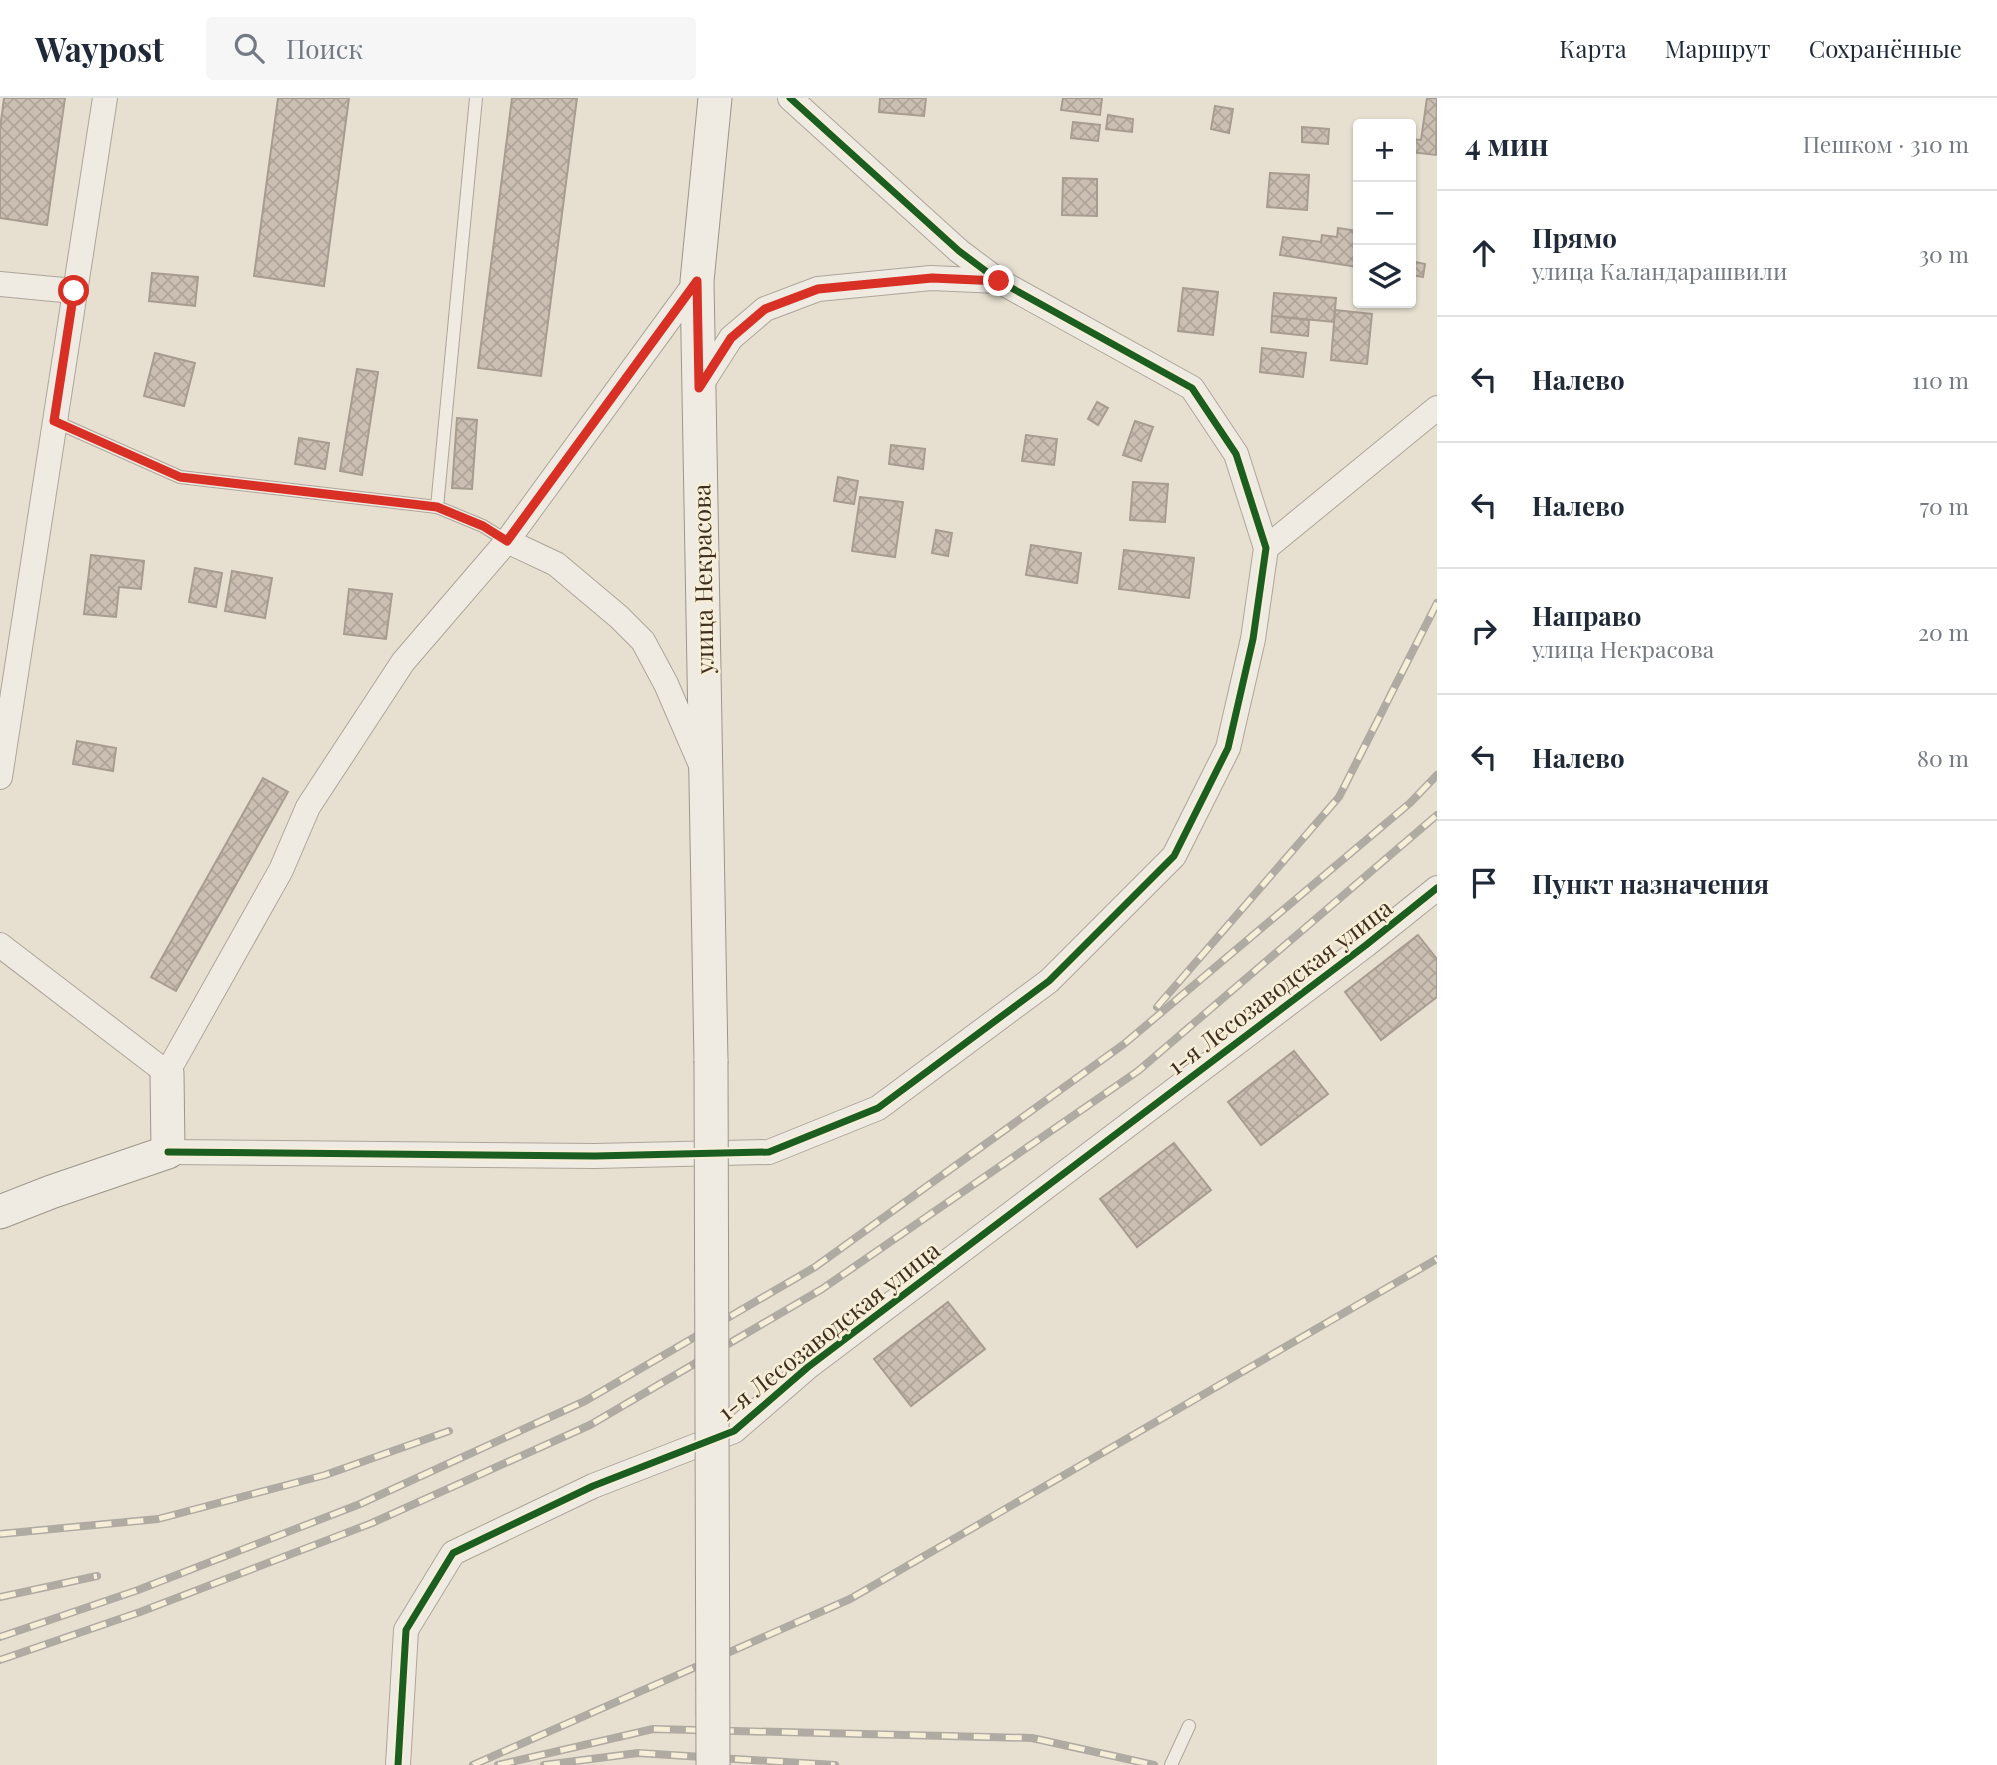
<!DOCTYPE html>
<html lang="ru">
<head>
<meta charset="utf-8">
<style>
  :root { --surface:#fff; --page:#f6f6f7; --text:#1f2937; --muted:#747a83; --line:#e0e1e3 }
  body { margin:0; font-family:"Playfair Display",serif; background:var(--page); color:var(--text) }
  .controls { position:absolute; right:21px; top:21px; display:grid; overflow:hidden; border-radius:7px; box-shadow:0 2px 5px #0004 }
  .controls button { width:63px; height:63px; display:grid; place-items:center; padding:0; border:0; border-bottom:2px solid var(--line); background:var(--surface); color:var(--text); font:35px sans-serif }
  .stop { position:absolute; width:21px; height:21px; margin:-16px; border:5px solid #d93025; border-radius:50%; background:#fff }
  .stop.end { background:#d93025; border-color:#fff; box-shadow:0 2px 7px #0008 }
  .list { margin:0; padding:0; list-style:none }
  h2 { display:flex; justify-content:space-between; align-items:center; height:91px; margin:0; padding:0 28px; font-size:30px }
  h2 small { font-size:23px; font-weight:400; color:var(--muted) }
  .list li { display:grid; grid-template-columns:46px 1fr auto; gap:21px; align-items:center; box-sizing:border-box; height:126px; padding:0 28px; border-top:2px solid var(--line) }
  .list b { display:block; font-size:26px; white-space:nowrap }
  .list p { margin:0; font-size:23px; white-space:nowrap; color:var(--muted) }
  .list em { font-size:23px; font-style:normal; color:var(--muted) }
  .icon { flex:none; width:38px; height:38px; fill:none; stroke:currentColor; stroke-width:2; stroke-linecap:round; stroke-linejoin:round }
  .map { position:relative; flex:none; width:1437px; height:1667px; overflow:hidden }
  header { display:flex; align-items:center; gap:42px; box-sizing:border-box; height:98px; padding:0 35px; background:var(--surface); border-bottom:2px solid var(--line) }
  header strong { font-size:33px }
  nav { display:flex; gap:38px; margin-inline-start:auto; font-size:24px }
  .search { width:490px; height:63px; background:var(--page); display:flex; align-items:center; gap:18px; box-sizing:border-box; padding:0 24px; border-radius:7px; color:var(--muted); font-size:26px }
  main { display:flex }
  aside { flex:1; background:var(--surface) }
  .map>svg:first-child { display:block }
</style>
</head>
<body>
<header>
<strong>Waypost</strong>
<div class="search"><svg class="icon" aria-label="search" viewBox="0 0 24 24"><circle cx="10" cy="10" r="6"/><path d="M15 15l6 6"/></svg>Поиск</div>
<nav><a>Карта</a><a>Маршрут</a><a>Сохранённые</a></nav>
</header>
<main>
<div class="map">
<svg width="1437" height="1667" viewBox="0 0 1437 1667">
  <defs>
    <pattern id="building-cross-hatch" width="8" height="8" patternUnits="userSpaceOnUse" patternTransform="scale(1.75)"><rect width="8" height="8" fill="#cbbfb2"/><path d="M0 0l8 8M0 8l8-8" fill="none" stroke="#afa499"/></pattern>
  </defs>
  <rect width="100%" height="100%" fill="#e7e0d1"/>
  <g fill="url(#building-cross-hatch)" stroke="#a89c90" stroke-width="2">
    <path d="M4,0H65L47,127L0,120V31Z"/>
    <path d="M278,0H349L324,188L254,178Z"/>
    <path d="M512,0H577L541,278L478,270Z"/>
    <path d="M880,0H926L924,18L879,14Z"/>
    <path d="M1063,0H1102L1100,17L1061,12Z"/>
    <path d="M1427,0H1437L1436,57L1411,54V41L1421,42Z"/>
    <path d="M1215,8L1233,11L1229,35L1211,31Z"/>
    <path d="M1108,17L1133,21L1132,34L1106,31Z"/>
    <path d="M1073,24L1100,27L1098,43L1071,40Z"/>
    <path d="M1302,29L1329,31L1328,46L1302,44Z"/>
    <path d="M1270,75L1309,77L1307,112L1267,109Z"/>
    <path d="M1063,80L1097,81V118L1062,117Z"/>
    <path d="M1338,130L1358,133L1355,154H1358V169L1280,157L1283,139L1321,144L1322,137L1337,139Z"/>
    <path d="M1411,163L1425,166L1423,179L1411,177Z"/>
    <path d="M152,175L198,179L195,208L149,203Z"/>
    <path d="M1183,190L1218,194L1213,237L1178,233Z"/>
    <path d="M1274,195L1336,200L1334,224L1272,218Z"/>
    <path d="M1335,212L1372,216L1367,266L1331,262Z"/>
    <path d="M1272,218L1309,222L1308,238L1271,234Z"/>
    <path d="M1262,250L1306,255L1303,279L1260,274Z"/>
    <path d="M155,255L195,265L184,308L144,298Z"/>
    <path d="M357,271L378,274L362,377L340,373Z"/>
    <path d="M1097,304L1108,310L1098,327L1088,321Z"/>
    <path d="M457,320L477,322L472,391L452,390Z"/>
    <path d="M1135,323L1153,329L1141,363L1123,357Z"/>
    <path d="M1026,337L1057,341L1054,367L1022,363Z"/>
    <path d="M299,340L329,345L325,371L295,366Z"/>
    <path d="M891,347L925,351L923,371L889,366Z"/>
    <path d="M838,379L858,383L854,406L834,403Z"/>
    <path d="M1133,384L1168,386L1165,424L1130,422Z"/>
    <path d="M860,399L903,404L895,459L852,453Z"/>
    <path d="M936,432L952,435L948,458L932,455Z"/>
    <path d="M1031,447L1081,455L1077,485L1026,477Z"/>
    <path d="M1124,452L1194,460L1189,500L1119,491Z"/>
    <path d="M91,457L144,463L141,491L119,489L116,519L84,516Z"/>
    <path d="M195,470L222,475L216,509L189,504Z"/>
    <path d="M232,473L272,480L265,520L225,513Z"/>
    <path d="M349,491L392,496L386,541L344,536Z"/>
    <path d="M77,643L116,650L113,673L73,666Z"/>
    <path d="M263,680L288,694L176,893L151,879Z"/>
    <path d="M1418,837L1437,861V899L1381,942L1345,894Z"/>
    <path d="M1294,953L1328,996L1261,1047L1228,1004Z"/>
    <path d="M1174,1045L1211,1092L1137,1149L1100,1101Z"/>
    <path d="M948,1204L985,1251L911,1308L874,1261Z"/>
  </g>
  <g fill="none" stroke-linecap="round" stroke-linejoin="round">
    <defs>
      <g id="lane">
        <path d="M54,323L180,379L437,409L476,0"/>
        <path d="M437,409L483,428L507,443"/>
        <path d="M1171,1667L1189,1628"/>
      </g>
      <g id="street">
        <path d="M0,186L74,193"/>
        <path d="M699,290L731,240L765,211L818,191L931,180L999,183"/>
        <path d="M507,443L556,466L619,519L643,543L666,586L701,667"/>
        <path d="M1266,450L1437,310"/>
        <path d="M0,679L105,0"/>
        <path d="M0,847L167,975L281,772L308,709L403,564L507,443L697,183"/>
        <path d="M168,1054L595,1058L769,1054L878,1010L1049,883L1174,758L1228,650L1253,541L1266,450L1236,356L1192,290L999,183L959,153L790,0"/>
        <path d="M398,1667L406,1532L453,1455L593,1388L734,1333L808,1269L1366,847L1437,790"/>
      </g>
      <g id="secondary">
        <path d="M711,963L697,183L715,0"/>
        <path d="M0,1114L51,1094L168,1054L167,975"/>
      </g>
    </defs>
    <use href="#lane" stroke="#ada599" stroke-width="14"/>
    <use href="#street" stroke="#ada599" stroke-width="26"/>
    <use href="#secondary" stroke="#9c958a" stroke-width="35"/>
    <use href="#lane" stroke="#efebe3" stroke-width="12"/>
    <use href="#street" stroke="#efebe3" stroke-width="24"/>
    <use href="#secondary" stroke="#efebe3" stroke-width="33"/>
    <defs>
      <g id="rail">
        <path d="M1157,909L1339,699L1437,505"/>
        <path d="M0,1436L158,1421L325,1377L449,1333"/>
        <path d="M0,1499L97,1478"/>
        <path d="M0,1539L138,1492L360,1406L585,1303L815,1169L1124,946L1410,705L1437,677"/>
        <path d="M0,1562L140,1514L372,1425L590,1327L822,1191L1138,973L1437,717"/>
        <path d="M473,1667L850,1501L1437,1161"/>
        <path d="M498,1667L653,1631L1032,1640L1154,1667"/>
        <path d="M544,1667L638,1655L835,1667"/>
      </g>
    </defs>
    <use href="#rail" stroke="#afaaa2" stroke-width="8"/>
    <use href="#rail" stroke="#f7eed8" stroke-width="5" stroke-dasharray="16" stroke-linecap="butt"/>
    <defs>
      <path id="secondary-bridge" d="M711,963L713,1667"/>
    </defs>
    <use href="#secondary-bridge" stroke="#9c958a" stroke-width="35" stroke-linecap="butt"/>
    <use href="#secondary-bridge" stroke="#efebe3" stroke-width="33"/>
    <defs>
      <g id="cycleway">
        <path d="M168,1054L595,1058L769,1054L878,1010L1049,883L1174,758L1228,650L1253,541L1266,450L1236,356L1192,290L999,183L959,153L790,0"/>
        <path d="M398,1667L406,1532L453,1455L593,1388L734,1333L808,1269L1366,847L1437,790"/>
      </g>
    </defs>
    <use href="#cycleway" stroke="#f7eed8" stroke-width="11"/>
    <use href="#cycleway" stroke="#1b5e20" stroke-width="7"/>
  </g>
  <g fill="none" stroke-linecap="round" stroke-linejoin="round">
    <path stroke="#d93025" stroke-width="9" d="M74,193L54,323L180,379L437,409L483,428L507,443L697,183L699,290L731,240L765,211L818,191L932,180L999,183"/>
  </g>
  <g text-anchor="middle" dominant-baseline="central" stroke-width="5" stroke-linejoin="round" paint-order="stroke">
    <g font-size="24" fill="#3d2e20" stroke="#f7eed8">
      <text transform="translate(702 481) rotate(-91)">улица Некрасова</text>
      <text transform="translate(1279 888) rotate(-37)">1-я Лесозаводская улица</text>
      <text transform="translate(828 1232) rotate(-38)">1-я Лесозаводская улица</text>
    </g>
  </g>
</svg>
<div class="controls">
<button>+</button>
<button>−</button>
<button><svg class="icon" aria-label="layers" viewBox="0 0 24 24"><path d="M12 4l9 5-9 5-9-5zM3 14l9 5 9-5"/></svg></button>
</div>
<div class="stop" style="left:74px;top:193px"></div>
<div class="stop end" style="left:999px;top:183px"></div>
</div>
<aside>
<h2>4 мин<small>Пешком · 310 m</small></h2>
<ul class="list">
<li><svg class="icon" aria-label="ahead" viewBox="0 0 24 24"><path d="M12 20V5M6 11l6-6 6 6"/></svg><div><b>Прямо</b><p>улица Каландарашвили</p></div><em>30 m</em></li>
<li><svg class="icon" aria-label="left" viewBox="0 0 24 24"><path d="M17 20v-9H6M10 6l-5 5 5 5"/></svg><div><b>Налево</b></div><em>110 m</em></li>
<li><svg class="icon" aria-label="left" viewBox="0 0 24 24"><path d="M17 20v-9H6M10 6l-5 5 5 5"/></svg><div><b>Налево</b></div><em>70 m</em></li>
<li><svg class="icon" aria-label="right" viewBox="0 0 24 24"><path d="M7 20v-9h11M14 6l5 5-5 5"/></svg><div><b>Направо</b><p>улица Некрасова</p></div><em>20 m</em></li>
<li><svg class="icon" aria-label="left" viewBox="0 0 24 24"><path d="M17 20v-9H6M10 6l-5 5 5 5"/></svg><div><b>Налево</b></div><em>80 m</em></li>
<li><svg class="icon" aria-label="arrive" viewBox="0 0 24 24"><path d="M6 21V4h12l-3 4 3 4H6"/></svg><div><b>Пункт назначения</b></div></li>
</ul>
</aside>
</main>
</body>
</html>
